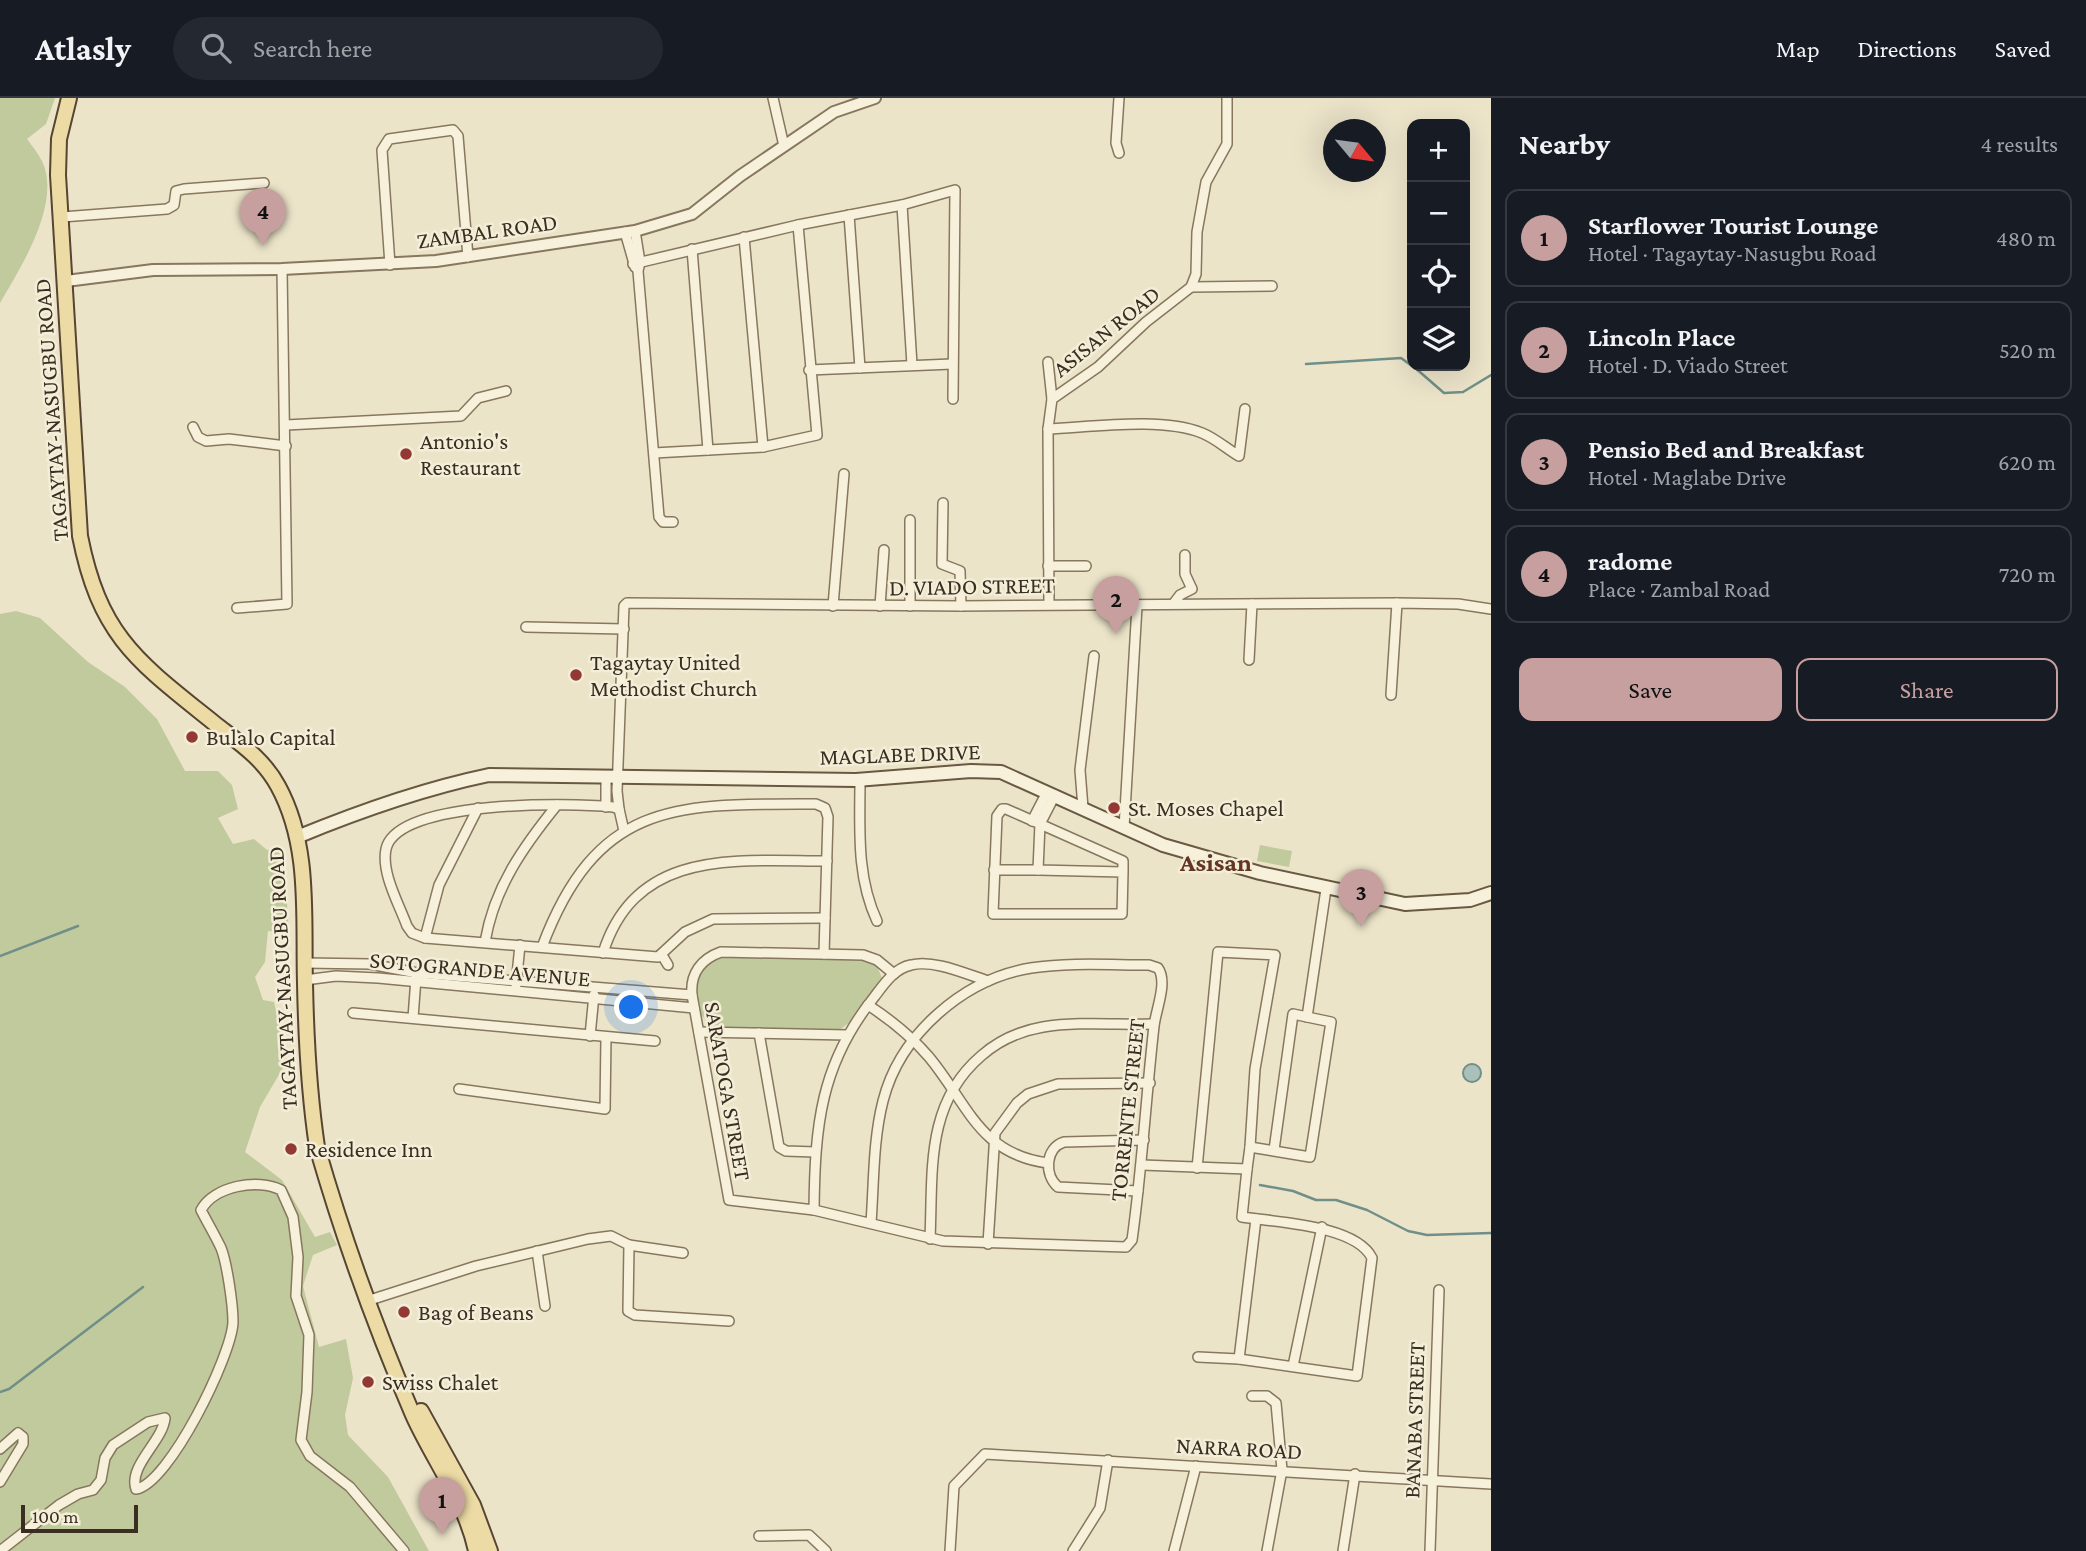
<!DOCTYPE html>
<html lang="en">
<head>
<meta charset="utf-8">
<style>
  :root { --surface:#171b24; --page:#242831; --text:#f1f3f6; --muted:#9ea1a6; --line:#363941; --accent:#c69f9e }
  body { margin:0; font-family:"Crimson Pro",serif; background:var(--page); color:var(--text) }
  .controls { position:absolute; right:21px; top:21px; display:grid; overflow:hidden; border-radius:14px; box-shadow:0 7px 28px #0002 }
  .controls button { width:63px; height:63px; display:grid; place-items:center; padding:0; border:0; border-bottom:2px solid var(--line); background:var(--surface); color:var(--text); font:35px sans-serif }
  .compass { position:absolute; left:1323px; top:21px; width:63px; height:63px; border-radius:50%; background:var(--surface); box-shadow:0 7px 28px #0002; rotate:119deg }
  .scale { position:absolute; left:21px; bottom:18px; width:117px; box-sizing:border-box; padding-left:7px; border:4px solid #392e21; border-top:0; font-size:19px; line-height:24px; white-space:nowrap; color:#392e21; -webkit-text-stroke:5px #f4eed8; paint-order:stroke }
  .you { position:absolute; left:632px; top:910px; width:24px; height:24px; margin:-18px; border:5px solid #fff; border-radius:50%; background:#1a73e8; box-shadow:0 0 0 10px #1a73e833 }
  .badge { display:grid; place-items:center; width:46px; height:46px; border-radius:50%; background:var(--accent); color:#111; font-size:23px; font-weight:700 }
  .pin { position:absolute; translate:-50% -58px; filter:drop-shadow(0 2px 4px #0008) }
  .pin::after { content:''; position:absolute; top:37px; width:24px; height:21px; background:inherit; clip-path:polygon(0 0,100% 0,50% 100%) }
  .list { margin:0; padding:0; list-style:none }
  h2 { display:flex; justify-content:space-between; align-items:center; height:91px; margin:0; padding:0 28px; font-size:30px }
  h2 small { font-size:23px; font-weight:400; color:var(--muted) }
  .list li { display:grid; grid-template-columns:46px 1fr auto; gap:21px; align-items:center; box-sizing:border-box; height:98px; margin:0 14px 14px; padding:0 14px; border:2px solid var(--line); border-radius:14px }
  .list b { display:block; font-size:26px; white-space:nowrap }
  .list p { margin:0; font-size:23px; white-space:nowrap; color:var(--muted) }
  .list em { font-size:23px; font-style:normal; color:var(--muted) }
  .actions { display:flex; gap:14px; padding:21px 28px }
  .actions a { flex:1; padding:16px 0; border:2px solid var(--accent); border-radius:14px; text-align:center; font-size:24px; color:var(--accent) }
  .actions .main { background:var(--accent); color:#111 }
  .icon { flex:none; width:38px; height:38px; fill:none; stroke:currentColor; stroke-width:2; stroke-linecap:round; stroke-linejoin:round }
  .map { position:relative; flex:none; width:1491px; height:1453px; overflow:hidden }
  header { display:flex; align-items:center; gap:42px; box-sizing:border-box; height:98px; padding:0 35px; background:var(--surface); border-bottom:2px solid var(--line) }
  header strong { font-size:33px }
  nav { display:flex; gap:38px; margin-inline-start:auto; font-size:24px }
  .search { width:490px; height:63px; background:var(--page); display:flex; align-items:center; gap:18px; box-sizing:border-box; padding:0 24px; border-radius:38px; color:var(--muted); font-size:26px }
  main { display:flex }
  aside { flex:1; background:var(--surface) }
  .map>svg:first-child { display:block }
</style>
</head>
<body>
<header>
<strong>Atlasly</strong>
<div class="search"><svg class="icon" aria-label="search" viewBox="0 0 24 24"><circle cx="10" cy="10" r="6"/><path d="M15 15l6 6"/></svg>Search here</div>
<nav><a>Map</a><a>Directions</a><a>Saved</a></nav>
</header>
<main>
<div class="map">
<svg width="1491" height="1453" viewBox="0 0 1491 1453">
  <rect width="100%" height="100%" fill="#ece4c9"/>
  <g fill="#c1ca9d">
    <path d="M0,0H55L46,26L27,41C32,48 38,55 42,63C62,105 21,169 0,205Z"/>
    <path d="M16,513L40,520L88,564L125,589L157,621L185,673H218L232,687L238,711L218,720L233,746L254,741L267,752L283,749L289,834L268,833L265,864L255,879L263,902L274,904L287,963L260,1009L245,1054L282,1082L315,1139L330,1134L337,1147L313,1157L303,1188L319,1249L346,1241L353,1280L345,1317L348,1337L388,1379L429,1453H0V516Z"/>
    <path d="M1260,747L1292,753L1289,769L1257,763Z"/>
    <path d="M727,858L865,862L876,866L882,880L851,923L841,931L716,930C692,919 692,886 706,867Z"/>
  </g>
  <circle fill="#aac1bb" stroke="#708f89" stroke-width="2" cx="1472" cy="975" r="9"/>
  <g fill="none" stroke-linecap="round" stroke-linejoin="round">
    <g stroke="#708f89" stroke-width="2.5">
      <path d="M1306,266L1401,260L1412,268"/>
      <path d="M1413,268L1444,295L1463,294L1491,277"/>
      <path d="M0,858L78,828"/>
      <path d="M1260,1087L1293,1093L1316,1102H1336L1367,1112L1408,1133L1427,1137L1491,1135"/>
      <path d="M0,1294L9,1291L143,1189"/>
    </g>
    <defs>
      <g id="minor">
        <path d="M773,0L784,48"/>
        <path d="M1119,0L1116,45L1119,55"/>
        <path d="M902,107L912,267"/>
        <path d="M849,117L860,270"/>
        <path d="M62,119L167,111L174,107L176,93L184,91L264,85"/>
        <path d="M635,133L640,164L638,173L659,419L663,424H673"/>
        <path d="M625,134L635,169"/>
        <path d="M744,139L763,349"/>
        <path d="M692,151L708,352"/>
        <path d="M633,166L798,127L902,107L955,92L953,301"/>
        <path d="M390,167L382,52L389,41L453,32L458,38L468,159"/>
        <path d="M1191,189L1272,188"/>
        <path d="M1048,264L1052,301"/>
        <path d="M809,272L952,266"/>
        <path d="M286,327L461,318L478,300L506,293"/>
        <path d="M193,329L198,339L206,343L229,341L286,348"/>
        <path d="M1048,331C1093,329 1161,319 1202,335C1215,340 1227,351 1239,358L1245,311"/>
        <path d="M654,355L763,349L817,337L798,127"/>
        <path d="M943,405L942,466L960,473L961,508"/>
        <path d="M1048,468H1086"/>
        <path d="M1174,505L1180,497L1192,491L1185,476V457"/>
        <path d="M1049,506L1048,331L1052,301L1098,269L1146,224L1191,189L1196,176L1197,134L1206,84L1227,46V0"/>
        <path d="M833,508L844,376"/>
        <path d="M880,508L884,452"/>
        <path d="M910,508V422"/>
        <path d="M237,510L287,506L282,171"/>
        <path d="M526,529L624,531"/>
        <path d="M1249,562L1252,506"/>
        <path d="M1391,597L1397,505"/>
        <path d="M606,678V709"/>
        <path d="M860,681C860,730 856,778 877,823"/>
        <path d="M1055,697L1040,726L1038,772L1123,774L1122,816H993L997,718L1002,711H1006L1040,726L1123,763V774"/>
        <path d="M1083,710L1080,672L1094,558"/>
        <path d="M619,711L617,693L624,508L627,505L961,508L1397,505L1458,506L1491,511"/>
        <path d="M1032,723L1047,694"/>
        <path d="M1124,730L1137,508"/>
        <path d="M624,733L619,711L613,709C572,705 397,701 386,751C381,775 399,806 407,828L412,835L425,840L658,859L685,834L713,821L825,820"/>
        <path d="M994,772H1038"/>
        <path d="M425,840L439,787L478,710"/>
        <path d="M485,844C494,790 523,749 557,707"/>
        <path d="M542,849C598,701 677,706 816,706L825,710L828,719L824,856"/>
        <path d="M603,855C636,749 738,763 827,763"/>
        <path d="M662,857L668,867"/>
        <path d="M305,865L370,866L417,875L692,897"/>
        <path d="M305,882L336,878L378,880L694,910"/>
        <path d="M516,887L520,847"/>
        <path d="M868,907C891,922 911,938 929,959C968,1006 979,1056 1048,1065"/>
        <path d="M353,915L655,943"/>
        <path d="M1307,919L1326,791"/>
        <path d="M413,920L416,880"/>
        <path d="M699,934L847,937"/>
        <path d="M759,935L779,1049L786,1053L815,1054"/>
        <path d="M590,938L594,897"/>
        <path d="M459,991L605,1011L606,939"/>
        <path d="M1142,1067L1247,1071L1250,1049"/>
        <path d="M1197,1070L1218,854L1275,857L1255,971L1250,1049L1310,1059L1331,924L1293,916L1274,1052"/>
        <path d="M1138,1093L1058,1089C1044,1077 1045,1050 1064,1044L1144,1042"/>
        <path d="M814,1112C815,1028 820,966 875,898C884,886 895,870 911,867C933,861 966,876 988,883"/>
        <path d="M871,1125C874,1084 873,1042 883,1003C900,936 964,881 1031,870C1070,864 1111,867 1149,867L1158,870C1168,884 1156,911 1154,928C1146,999 1142,1071 1132,1142L1126,1149L943,1143L814,1112L729,1102L692,897C690,876 701,861 721,854L863,857L877,862L894,876"/>
        <path d="M930,1141C933,1073 925,1006 981,958C998,943 1020,933 1043,929C1078,923 1118,927 1154,926"/>
        <path d="M988,1146L995,1035L1017,1005L1028,996L1058,986L1150,985"/>
        <path d="M629,1147L683,1155"/>
        <path d="M537,1153L545,1208"/>
        <path d="M370,1202L476,1168L588,1141L611,1138L629,1147L628,1213L635,1217L729,1223"/>
        <path d="M1198,1259L1239,1261L1357,1278L1372,1160C1356,1127 1275,1124 1242,1119L1247,1071"/>
        <path d="M1239,1261L1256,1121"/>
        <path d="M1293,1268L1322,1129"/>
        <path d="M1252,1298H1267L1276,1305L1282,1372L1267,1453"/>
        <path d="M0,1351L18,1335L23,1339V1346L0,1384"/>
        <path d="M759,1438L809,1437L826,1453"/>
        <path d="M0,1453L59,1407L78,1396L93,1392L101,1382L105,1360L113,1347L148,1324L165,1320C163,1343 128,1368 136,1391C169,1386 232,1257 233,1224C233,1207 227,1165 221,1150C215,1137 207,1124 201,1112C214,1088 258,1080 281,1092L293,1119L298,1159L296,1198L309,1237L307,1294L301,1342L310,1358L350,1389L404,1453"/>
        <path d="M950,1453L954,1388L985,1356L1491,1386"/>
        <path d="M1073,1453L1100,1410L1108,1362"/>
        <path d="M1174,1453L1196,1368"/>
        <path d="M1343,1453L1355,1376"/>
        <path d="M1430,1453L1439,1192"/>
      </g>
      <path id="tertiary" d="M66,183L153,172L282,171L436,163L635,133L692,116L740,78L834,14L875,0"/>
      <path id="secondary" d="M297,739C360,713 422,691 489,677L856,682L971,673L1001,674L1163,747L1260,775L1405,806L1470,802L1491,795"/>
      <g id="primary">
        <path d="M69,0L59,41L58,77L80,438C100,539 138,564 214,625C238,644 263,660 278,688C311,748 303,819 305,885C306,939 309,995 317,1049C343,1139 376,1231 413,1317C433,1362 466,1404 476,1453"/>
        <path d="M421,1313L473,1407L490,1453"/>
      </g>
    </defs>
    <use href="#minor" stroke="#87775f" stroke-width="12"/>
    <use href="#tertiary" stroke="#87775f" stroke-width="14"/>
    <use href="#secondary" stroke="#695842" stroke-width="16"/>
    <use href="#primary" stroke="#564532" stroke-width="18"/>
    <use href="#minor" stroke="#f7f1dc" stroke-width="9"/>
    <use href="#tertiary" stroke="#f7f1dc" stroke-width="10"/>
    <use href="#secondary" stroke="#f7f1dc" stroke-width="12"/>
    <use href="#primary" stroke="#ecdba5" stroke-width="14"/>
  </g>
  <g fill="#923933" stroke="#f4eed8" stroke-width="2.5">
    <circle cx="406" cy="356" r="7"/>
    <circle cx="576" cy="577" r="7"/>
    <circle cx="192" cy="639" r="7"/>
    <circle cx="1114" cy="710" r="7"/>
    <circle cx="291" cy="1051" r="7"/>
    <circle cx="404" cy="1214" r="7"/>
    <circle cx="368" cy="1284" r="7"/>
  </g>
  <g text-anchor="middle" dominant-baseline="central" stroke-width="5" stroke-linejoin="round" paint-order="stroke">
    <g font-size="23" fill="#392e21" stroke="#f4eed8">
      <text transform="translate(487 133) rotate(-8)">ZAMBAL ROAD</text>
      <text transform="translate(1106 233) rotate(-39)">ASISAN ROAD</text>
      <text transform="translate(51 312) rotate(-94)">TAGAYTAY-NASUGBU ROAD</text>
      <text transform="translate(972 488) rotate(-1)">D. VIADO STREET</text>
      <text transform="translate(900 656) rotate(-2)">MAGLABE DRIVE</text>
      <text transform="translate(480 871) rotate(5)">SOTOGRANDE AVENUE</text>
      <text transform="translate(282 880) rotate(-93)">TAGAYTAY-NASUGBU ROAD</text>
      <text transform="translate(728 993) rotate(80)">SARATOGA STREET</text>
      <text transform="translate(1127 1012) rotate(-84)">TORRENTE STREET</text>
      <text transform="translate(1414 1322) rotate(-88)">BANABA STREET</text>
      <text transform="translate(1239 1350) rotate(3)">NARRA ROAD</text>
    </g>
    <g font-size="23" fill="#392e21" stroke="#f4eed8" text-anchor="start">
      <text x="420" y="343">Antonio's<tspan x="420" dy="26">Restaurant</tspan></text>
      <text x="590" y="564">Tagaytay United<tspan x="590" dy="26">Methodist Church</tspan></text>
      <text x="206" y="639">Bulalo Capital</text>
      <text x="1128" y="710">St. Moses Chapel</text>
      <text x="305" y="1051">Residence Inn</text>
      <text x="418" y="1214">Bag of Beans</text>
      <text x="382" y="1284">Swiss Chalet</text>
    </g>
    <g font-size="26" font-weight="bold" fill="#633524" stroke="#f4eed8">
      <text x="1216" y="764">Asisan</text>
    </g>
  </g>
</svg>
<div class="controls">
<button>+</button>
<button>−</button>
<button><svg class="icon" aria-label="locate" viewBox="0 0 24 24"><circle cx="12" cy="12" r="6"/><path d="M12 2v4M12 18v4M2 12h4M18 12h4"/></svg></button>
<button><svg class="icon" aria-label="layers" viewBox="0 0 24 24"><path d="M12 4l9 5-9 5-9-5zM3 14l9 5 9-5"/></svg></button>
</div>
<svg class="compass" viewBox="-18 -18 36 36"><path d="M0-13l5 13h-10z" fill="#e53935"/><path d="M0 13l5-13h-10z" fill="#9ea1a6"/></svg>
<div class="scale">100 m</div>
<div class="you"></div>
<div class="pin badge" style="left:442px;top:1437px">1</div>
<div class="pin badge" style="left:1116px;top:536px">2</div>
<div class="pin badge" style="left:1361px;top:829px">3</div>
<div class="pin badge" style="left:263px;top:148px">4</div>
</div>
<aside>
<h2>Nearby<small>4 results</small></h2>
<ul class="list">
<li><span class="badge">1</span><div><b>Starflower Tourist Lounge</b><p>Hotel · Tagaytay-Nasugbu Road</p></div><em>480 m</em></li>
<li><span class="badge">2</span><div><b>Lincoln Place</b><p>Hotel · D. Viado Street</p></div><em>520 m</em></li>
<li><span class="badge">3</span><div><b>Pensio Bed and Breakfast</b><p>Hotel · Maglabe Drive</p></div><em>620 m</em></li>
<li><span class="badge">4</span><div><b>radome</b><p>Place · Zambal Road</p></div><em>720 m</em></li>
</ul>
<div class="actions"><a class="main">Save</a><a>Share</a></div>
</aside>
</main>
</body>
</html>
